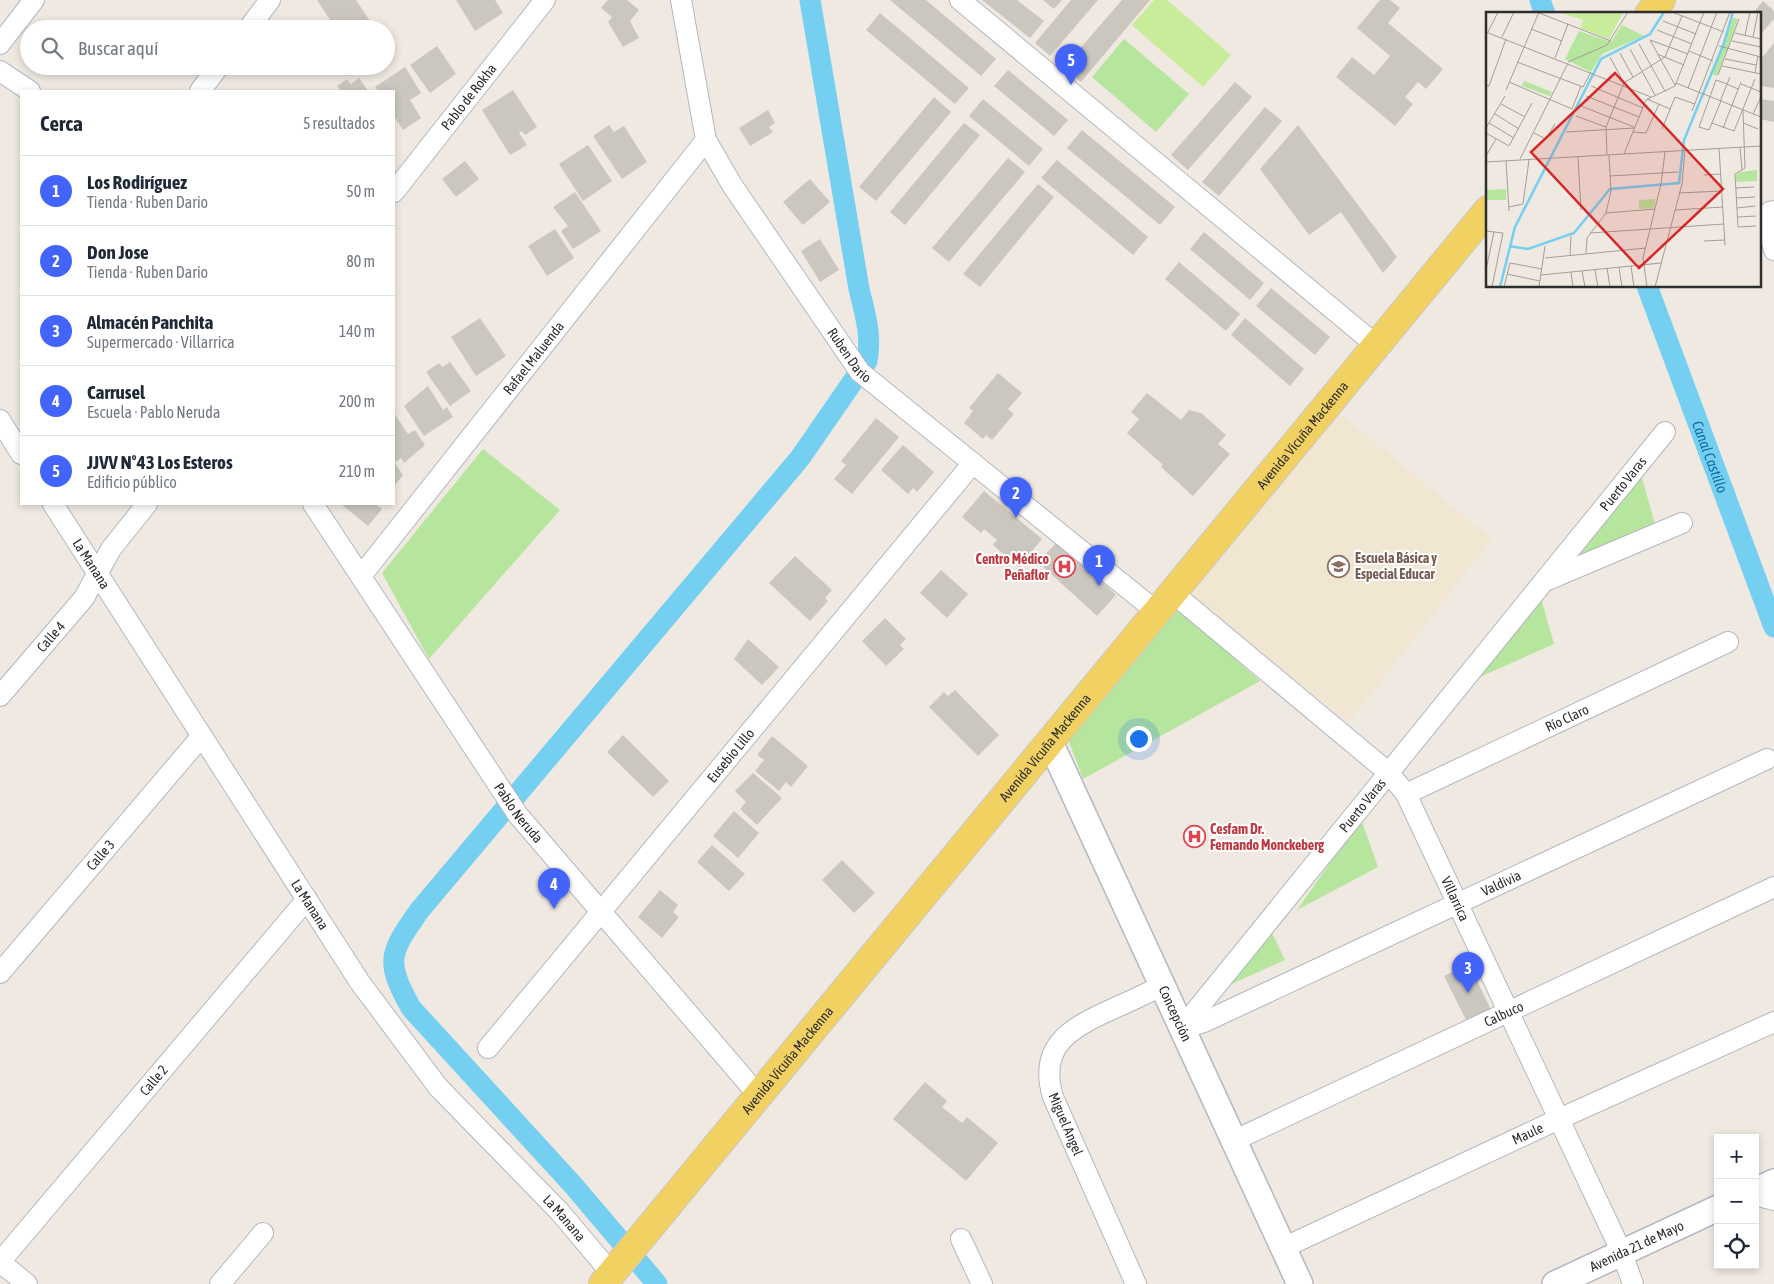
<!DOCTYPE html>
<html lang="es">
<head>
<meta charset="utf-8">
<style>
  :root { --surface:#fff; --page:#f2f2f3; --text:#1f2937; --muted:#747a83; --line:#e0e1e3; --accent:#4264fb }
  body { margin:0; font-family:"Asap Condensed",sans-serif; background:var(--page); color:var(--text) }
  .controls { position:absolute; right:15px; bottom:15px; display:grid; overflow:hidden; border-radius:0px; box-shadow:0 2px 8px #0003 }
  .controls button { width:45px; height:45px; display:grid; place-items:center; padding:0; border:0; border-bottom:1px solid var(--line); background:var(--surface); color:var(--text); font:25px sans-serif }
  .you { position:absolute; left:1138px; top:738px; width:18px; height:18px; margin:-12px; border:4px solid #fff; border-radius:50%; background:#1a73e8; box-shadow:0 0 0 8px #1a73e833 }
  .badge { display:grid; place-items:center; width:32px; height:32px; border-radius:50%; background:var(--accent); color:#fff; font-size:16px; font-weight:700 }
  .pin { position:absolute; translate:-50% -41px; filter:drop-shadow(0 1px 2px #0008) }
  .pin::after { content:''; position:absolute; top:26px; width:18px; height:15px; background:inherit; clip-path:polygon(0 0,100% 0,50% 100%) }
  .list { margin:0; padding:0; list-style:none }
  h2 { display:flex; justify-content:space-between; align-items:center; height:65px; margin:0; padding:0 20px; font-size:21px }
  h2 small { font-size:16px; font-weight:400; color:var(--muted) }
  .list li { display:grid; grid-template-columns:32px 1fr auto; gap:15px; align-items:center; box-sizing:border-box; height:70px; padding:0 20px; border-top:1px solid var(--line) }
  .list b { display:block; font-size:19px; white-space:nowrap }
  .list p { margin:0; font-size:16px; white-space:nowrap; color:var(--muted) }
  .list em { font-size:16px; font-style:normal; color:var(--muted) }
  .icon { flex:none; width:28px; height:28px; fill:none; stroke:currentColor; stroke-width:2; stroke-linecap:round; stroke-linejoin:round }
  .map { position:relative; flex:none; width:1774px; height:1284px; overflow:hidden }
  .search { position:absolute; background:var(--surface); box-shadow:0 2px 8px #0003; left:20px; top:20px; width:375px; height:55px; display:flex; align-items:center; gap:12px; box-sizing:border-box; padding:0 18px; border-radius:28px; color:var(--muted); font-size:19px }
  .panel { position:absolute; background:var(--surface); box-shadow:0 2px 8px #0003; left:20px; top:90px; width:375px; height:415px; border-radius:0px }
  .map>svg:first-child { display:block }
</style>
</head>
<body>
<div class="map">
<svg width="1774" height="1284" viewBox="0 0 1774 1284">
  <rect width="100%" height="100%" fill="#efe9e1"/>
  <path fill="#f0e6d1" d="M1338,412L1492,539L1349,722L1184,593Z"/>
  <g fill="#b6e59e">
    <path d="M1124,39L1189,94L1156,132L1092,77Z"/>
    <path d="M483,449L560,510L429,659L382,573Z"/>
    <path d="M1641,475L1655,524L1572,561Z"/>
    <path d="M1540,595L1554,644L1471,681Z"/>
    <path d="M1169,600L1260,681L1083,779L1064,728Z"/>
    <path d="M1361,819L1378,867L1297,910Z"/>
    <path d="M1271,931L1285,960L1225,987Z"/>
  </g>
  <path fill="#c9ec9a" d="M1154,0H1167L1231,55L1203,87L1132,25Z"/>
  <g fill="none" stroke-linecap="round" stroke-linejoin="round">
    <g stroke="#75cff0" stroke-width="21">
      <path d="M1540,0L1545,14"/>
      <path id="s1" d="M1647,286L1774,627"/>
      <path d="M657,1284L573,1185L411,1008C385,961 389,954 419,911L800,458L867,361C872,335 865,314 859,289L810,0"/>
    </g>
  </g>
  <g fill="#cbc7bf">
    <path d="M317,0H356L372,24L365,29H336Z"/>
    <path d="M456,0H495L503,13L475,31Z"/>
    <path d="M608,0H627L639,10L630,21L639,38L623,47L608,22L612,17L601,8Z"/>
    <path d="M890,0H926L996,59L981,76Z"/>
    <path d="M982,0H1017L1044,21L1030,38Z"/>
    <path d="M1043,0H1062L1054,9Z"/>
    <path d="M1071,0H1098L1050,56L1035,43Z"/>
    <path d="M1122,0H1150L1081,82L1064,67Z"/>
    <path d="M1380,0H1390L1400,8L1388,23L1443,69L1426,89L1418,82L1405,97L1413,104L1395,126L1336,77L1352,57L1374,75L1390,56L1357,28Z"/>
    <path d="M1763,1L1774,11V19L1760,35V14H1752Z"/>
    <path d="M880,13L969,88L955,104L866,30Z"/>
    <path d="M1774,43V88L1760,86V60Z"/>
    <path d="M437,46L456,74L430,93L410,65Z"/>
    <path d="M405,67L421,93L410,100L421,118L403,130L394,116V91H378L375,87Z"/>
    <path d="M1008,70L1068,120L1054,136L994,86Z"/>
    <path d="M359,78L368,91H341L337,86L347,79L351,84Z"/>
    <path d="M1235,82L1252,97L1188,170L1171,155Z"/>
    <path d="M513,90L537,127L525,135L522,131L519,133L527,145L510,155L482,110Z"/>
    <path d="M934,97L951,112L876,201L859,187Z"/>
    <path d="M983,99L1043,149L1029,166L969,116Z"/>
    <path d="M1760,99L1774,101V122L1760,119Z"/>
    <path d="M1265,107L1282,121L1219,196L1202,182Z"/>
    <path d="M768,110L775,123L769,127L773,132L750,146L739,128Z"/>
    <path d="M964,123L980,135L905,225L890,212Z"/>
    <path d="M609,125L614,132L624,126L647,162L622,179L593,136Z"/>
    <path d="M1298,125L1397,257L1383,273L1341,212L1309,235L1260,169Z"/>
    <path d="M1082,130L1175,207L1160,225L1067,148Z"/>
    <path d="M588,145L612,181L583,201L559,164Z"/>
    <path d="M1008,158L1025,172L949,262L932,248Z"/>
    <path d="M1057,160L1148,237L1133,255L1041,178Z"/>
    <path d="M465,161L479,179L456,197L442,179Z"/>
    <path d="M810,179L830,202L803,225L783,202Z"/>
    <path d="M1038,184L1054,197L980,287L963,274Z"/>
    <path d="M575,192L601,231L573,249L561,231L568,226L553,207Z"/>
    <path d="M555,229L574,258L547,276L528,246Z"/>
    <path d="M1204,232L1264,283L1250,300L1190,249Z"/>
    <path d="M820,239L839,270L820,282L801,251Z"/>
    <path d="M1179,262L1240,314L1226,331L1165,279Z"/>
    <path d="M1271,288L1330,337L1315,355L1256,306Z"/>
    <path d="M480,318L506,356L476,376L451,337Z"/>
    <path d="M1245,318L1304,369L1290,386L1231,335Z"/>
    <path d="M450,362L471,391L450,406L426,372L439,363L442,367Z"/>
    <path d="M998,373L1022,393L1008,409L1014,414L992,440L986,435L983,439L964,423L973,411L969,408Z"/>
    <path d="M428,386L443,410L447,407L453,417L424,436L404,406Z"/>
    <path d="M1147,393L1181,420L1189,410L1201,413L1226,435L1218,444L1230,454L1193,496L1161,467L1163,465L1127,433L1139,419L1131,412Z"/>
    <path d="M394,413L408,434L415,430L425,445L404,463L401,458L396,462L394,459Z"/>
    <path d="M876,418L899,437L852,494L834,479L846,465L841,461Z"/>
    <path d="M903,445L934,472L917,492L913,488L908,494L881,470Z"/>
    <path d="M394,462L403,475L394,486Z"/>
    <path d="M984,491L1042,539L1019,567L993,545L997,540L984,529L981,533L962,517Z"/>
    <path d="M341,504H375L382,509L368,526Z"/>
    <path d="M1058,541L1116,595L1097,616L1038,562Z"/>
    <path d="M795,556L832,590L825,598L828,601L810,621L769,583Z"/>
    <path d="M941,570L968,594L947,618L920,593Z"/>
    <path d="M885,618L906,639L900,645L904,649L886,666L862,641Z"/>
    <path d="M748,639L779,667L762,685L734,659Z"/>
    <path d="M955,690L999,735L978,756L929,707L944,692L948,696Z"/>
    <path d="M623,735L669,781L653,797L607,752Z"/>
    <path d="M772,736L808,766L791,787L786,782L779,791L755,771L764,760L757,755Z"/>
    <path d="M753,773L782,798L757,825L740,809L746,802L735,791Z"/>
    <path d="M734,811L759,833L738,858L713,836Z"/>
    <path d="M712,845L745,874L729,891L697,862Z"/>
    <path d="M842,860L875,893L854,913L822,880Z"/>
    <path d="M660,890L678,905L673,912L679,917L662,938L638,917Z"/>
    <path d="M1469,964L1491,1010L1467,1022L1444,976Z"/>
    <path d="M925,1082L947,1101L942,1107L962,1123L967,1117L998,1143L966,1181L893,1119Z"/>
  </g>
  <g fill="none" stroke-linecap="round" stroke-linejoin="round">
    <defs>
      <g id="minor">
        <path id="s2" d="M681,0L706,140L732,185L860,372L1157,612"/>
        <path d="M960,0L1376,345"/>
        <path d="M248,29L270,0"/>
        <path d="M0,44L34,0"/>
        <path d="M0,71L30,91"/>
        <path d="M200,91L219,66"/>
        <path id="s3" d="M394,192L545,0"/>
        <path d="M1774,211L1770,212L1766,220L1774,250"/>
        <path d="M0,420L21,454"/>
        <path id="s4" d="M53,504L359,981L438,1087L559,1211L612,1274"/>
        <path id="s5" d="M313,504L518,815L759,1096"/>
        <path id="s6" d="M361,576L706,140"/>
        <path d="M1545,581L1682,523"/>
        <path id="s7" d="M1173,593L1389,773L1406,794L1622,1253L1633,1284"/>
        <path id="s8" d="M0,696L84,598L111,549L147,504"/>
        <path id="s9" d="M1406,794L1728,642"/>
        <path id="s10" d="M0,973L201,737"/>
        <path id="s11" d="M1181,1029L1665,432"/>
        <path id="s12" d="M1181,1029L1204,1022L1767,759"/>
        <path id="s13" d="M488,1048L973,463"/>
        <path id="s14" d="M1233,1141L1774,887"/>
        <path d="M1755,1195L1774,1200"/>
        <path d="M961,1239L982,1284"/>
        <path id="s15" d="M1283,1248L1559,1119L1774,1022"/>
        <path id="s16" d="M0,1262L307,899"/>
        <path d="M0,1262L27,1284"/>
        <path d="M220,1284L263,1233"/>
        <path d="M1136,1284L1053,1097C1038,1047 1069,1029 1108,1011C1126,1003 1144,995 1161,986"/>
      </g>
      <g id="tertiary">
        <path id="s17" d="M1050,742L1300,1284"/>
        <path d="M1755,1191L1774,1182"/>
        <path id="s18" d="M1555,1284L1718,1208"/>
      </g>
      <g id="primary">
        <path d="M1649,14L1661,0"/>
        <path id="s19" d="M603,1284L1488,210"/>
      </g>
    </defs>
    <use href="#minor" stroke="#b4b7c1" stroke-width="22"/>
    <use href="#tertiary" stroke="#b4b7c1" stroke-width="28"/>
    <use href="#primary" stroke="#c9c9c9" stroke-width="30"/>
    <use href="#minor" stroke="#fff" stroke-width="20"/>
    <use href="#tertiary" stroke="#fff" stroke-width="25"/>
    <use href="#primary" stroke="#f2d163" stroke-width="28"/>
  </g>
  <defs>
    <symbol id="school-ring" viewBox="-11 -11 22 22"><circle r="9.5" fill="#fff" stroke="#8d6e63" stroke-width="1.5"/><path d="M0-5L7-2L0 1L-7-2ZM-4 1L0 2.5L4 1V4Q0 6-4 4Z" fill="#8d6e63"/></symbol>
    <symbol id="hospital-ring" viewBox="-11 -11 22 22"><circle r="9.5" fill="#fff" stroke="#e0444e" stroke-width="1.5"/><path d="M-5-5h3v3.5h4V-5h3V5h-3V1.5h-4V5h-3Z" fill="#e0444e"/></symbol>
  </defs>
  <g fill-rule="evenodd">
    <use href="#school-ring" x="1326" y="554" width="25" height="25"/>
    <use href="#hospital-ring" x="1052" y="554" width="25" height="25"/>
    <use href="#hospital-ring" x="1182" y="824" width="25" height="25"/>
  </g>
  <g text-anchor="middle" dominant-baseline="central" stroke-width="4" stroke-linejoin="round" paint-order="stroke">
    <g font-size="14" fill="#2e2e2e" stroke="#fff">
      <text stroke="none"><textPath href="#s3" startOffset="121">Pablo de Rokha</textPath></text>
      <text stroke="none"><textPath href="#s2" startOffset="401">Ruben Dario</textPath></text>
      <text stroke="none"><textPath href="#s6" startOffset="278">Rafael Maluenda</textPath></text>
      <text stroke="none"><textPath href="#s19" startOffset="1100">Avenida Vicuña Mackenna</textPath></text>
      <text stroke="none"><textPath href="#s11" startOffset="702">Puerto Varas</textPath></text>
      <text stroke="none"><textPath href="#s4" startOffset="71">La Manana</textPath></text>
      <text stroke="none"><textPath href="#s8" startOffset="78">Calle 4</textPath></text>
      <text stroke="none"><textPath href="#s9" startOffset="178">Río Claro</textPath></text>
      <text stroke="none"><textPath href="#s19" startOffset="695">Avenida Vicuña Mackenna</textPath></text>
      <text stroke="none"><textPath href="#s13" startOffset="380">Eusebio Lillo</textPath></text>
      <text stroke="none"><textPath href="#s11" startOffset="288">Puerto Varas</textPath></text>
      <text stroke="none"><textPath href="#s5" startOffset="371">Pablo Neruda</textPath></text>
      <text stroke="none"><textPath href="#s10" startOffset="155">Calle 3</textPath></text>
      <text stroke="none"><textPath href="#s12" startOffset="352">Valdivia</textPath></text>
      <text stroke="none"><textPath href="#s7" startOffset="424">Villarrica</textPath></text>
      <text stroke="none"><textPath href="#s4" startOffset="476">La Manana</textPath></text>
      <text stroke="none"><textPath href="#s14" startOffset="299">Calbuco</textPath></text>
      <text stroke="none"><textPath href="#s17" startOffset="299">Concepción</textPath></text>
      <text stroke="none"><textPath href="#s19" startOffset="290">Avenida Vicuña Mackenna</textPath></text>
      <text stroke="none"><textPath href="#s16" startOffset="238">Calle 2</textPath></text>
      <text transform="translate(1066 1124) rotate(67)">Miguel Angel</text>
      <text stroke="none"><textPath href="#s15" startOffset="270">Maule</textPath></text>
      <text stroke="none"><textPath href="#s4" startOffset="881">La Manana</textPath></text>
      <text stroke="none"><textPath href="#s18" startOffset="90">Avenida 21 de Mayo</textPath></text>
    </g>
    <g font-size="14" font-weight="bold" fill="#785e54" stroke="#fff" text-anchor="start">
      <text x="1355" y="558">Escuela Básica y<tspan x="1355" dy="16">Especial Educar</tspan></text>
    </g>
    <g font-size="14" font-weight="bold" fill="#be3a42" stroke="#fff" text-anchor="end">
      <text x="1049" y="559">Centro Médico<tspan x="1049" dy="16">Peñaflor</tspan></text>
      <text x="1210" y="829" text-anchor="start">Cesfam Dr.<tspan x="1210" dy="16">Fernando Monckeberg</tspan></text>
    </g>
    <g font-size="15" font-style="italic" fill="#0d6fa3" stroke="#fff">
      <text stroke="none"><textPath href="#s1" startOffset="182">Canal Castillo</textPath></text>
    </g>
  </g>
  <g transform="translate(1486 12)">
    <rect width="275" height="275" fill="#efe9e1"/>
    <path d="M247,6L252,7L231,64L226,62ZM136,13L158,24L116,42L105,60L79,47L93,19L125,30ZM38,69L66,80L64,84L36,74ZM271,158V169L250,170V163L254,160ZM20,177V188H0V178ZM170,187L168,196L153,197V188Z" fill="#b6e59e"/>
    <path d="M75,1H137L123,27L94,16L97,8Z" fill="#c9ec9a"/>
    <path fill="none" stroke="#75cff0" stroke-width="2.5" d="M23,234L42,237L88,221L124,177L193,171L198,128L238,31L247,0M14,275L29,215L115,47L164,22L178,0"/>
    <path fill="none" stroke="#a29e99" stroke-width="1" d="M186,0L238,20M53,1L125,29M177,9L210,22M45,17L76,29M171,18L206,32M0,20L165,85M2,20L12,0M249,21L275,27M259,23L264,0M16,25L28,0M267,25L272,0M164,28L189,73M164,28L202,42M246,29L275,35M153,32L179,79M233,34L275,45M144,37L169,83M203,39L227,49M134,41L147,65M171,42L198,53M124,45L138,71M69,46L82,12M239,47L270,53M31,50L97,75L105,60M82,50L121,33L142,0M236,54L275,62M269,61L272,44M232,63L253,7M244,65L241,72L235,87V89L223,118L213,115L230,68L241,72L252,77M23,70L86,97L95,74M190,71L275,105M255,72L275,80M0,73L3,74L20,27M105,74L157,96M202,76L231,0M20,78L53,0M100,84L153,105M161,87L184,97M15,92L39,105M95,94L148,115M257,98L259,156L249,162L252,215L270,214M206,99L244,0M9,102L33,117M267,102L275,85M90,104L120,115M3,111L28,126M226,111L248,119L269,67M257,111L272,117M0,116L19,84M237,116L255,70M176,117L189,85L209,92M80,120L149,116M147,120L160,121L173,92M0,121L23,134L46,91M48,121L60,127L69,112M254,135L256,158M233,136L239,233M138,142L160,88L189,74L218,0M121,143L120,115L138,71L179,45L196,4M0,144L10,127M92,145L95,198M34,147L82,51M20,149L23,199M0,150L275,134M218,163L235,162M124,164L192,160M250,176L268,175M193,181L236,179M250,186L269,185M23,195L37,192L43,148M251,196L269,194M189,198L237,195M120,201L169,197M252,205L270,204M0,219L17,221L6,275M104,221L238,212M218,229L239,228M100,241L101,226L120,201L125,179L123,143M84,243L85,224M59,246L160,236M145,254L148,275M133,255L136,275M121,256L124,275M0,258L8,220M109,258L112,275M96,259L99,275M85,260L87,275M21,262L54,269M55,263L175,251M18,275L24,251L56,257M53,275L59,234M161,275L157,246L175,172L179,140M169,275L196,172L199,138"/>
    <path fill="#d62828" fill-opacity="0.15" stroke="#d62828" stroke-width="2.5" d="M129,61L237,177L153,256L45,140Z"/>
    <rect width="275" height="275" fill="none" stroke="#2e2e2e" stroke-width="2.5"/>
  </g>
</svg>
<div class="controls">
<button>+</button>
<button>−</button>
<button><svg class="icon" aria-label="locate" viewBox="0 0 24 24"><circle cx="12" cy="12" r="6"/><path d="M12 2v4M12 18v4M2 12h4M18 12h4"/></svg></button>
</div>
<div class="you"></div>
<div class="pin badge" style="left:1099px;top:586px">1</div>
<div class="pin badge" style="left:1016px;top:518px">2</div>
<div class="pin badge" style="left:1468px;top:993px">3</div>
<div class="pin badge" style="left:554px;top:909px">4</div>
<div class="pin badge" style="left:1071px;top:85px">5</div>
<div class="search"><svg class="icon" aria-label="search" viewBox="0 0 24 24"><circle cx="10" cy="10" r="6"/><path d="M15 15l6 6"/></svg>Buscar aquí</div>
<section class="panel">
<h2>Cerca<small>5 resultados</small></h2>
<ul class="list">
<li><span class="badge">1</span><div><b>Los Rodiríguez</b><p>Tienda · Ruben Dario</p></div><em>50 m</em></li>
<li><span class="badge">2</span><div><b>Don Jose</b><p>Tienda · Ruben Dario</p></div><em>80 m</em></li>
<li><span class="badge">3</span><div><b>Almacén Panchita</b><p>Supermercado · Villarrica</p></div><em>140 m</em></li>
<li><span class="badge">4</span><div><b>Carrusel</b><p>Escuela · Pablo Neruda</p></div><em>200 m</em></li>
<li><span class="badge">5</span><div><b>JJVV Nº43 Los Esteros</b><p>Edificio público</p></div><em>210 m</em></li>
</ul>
</section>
</div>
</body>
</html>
